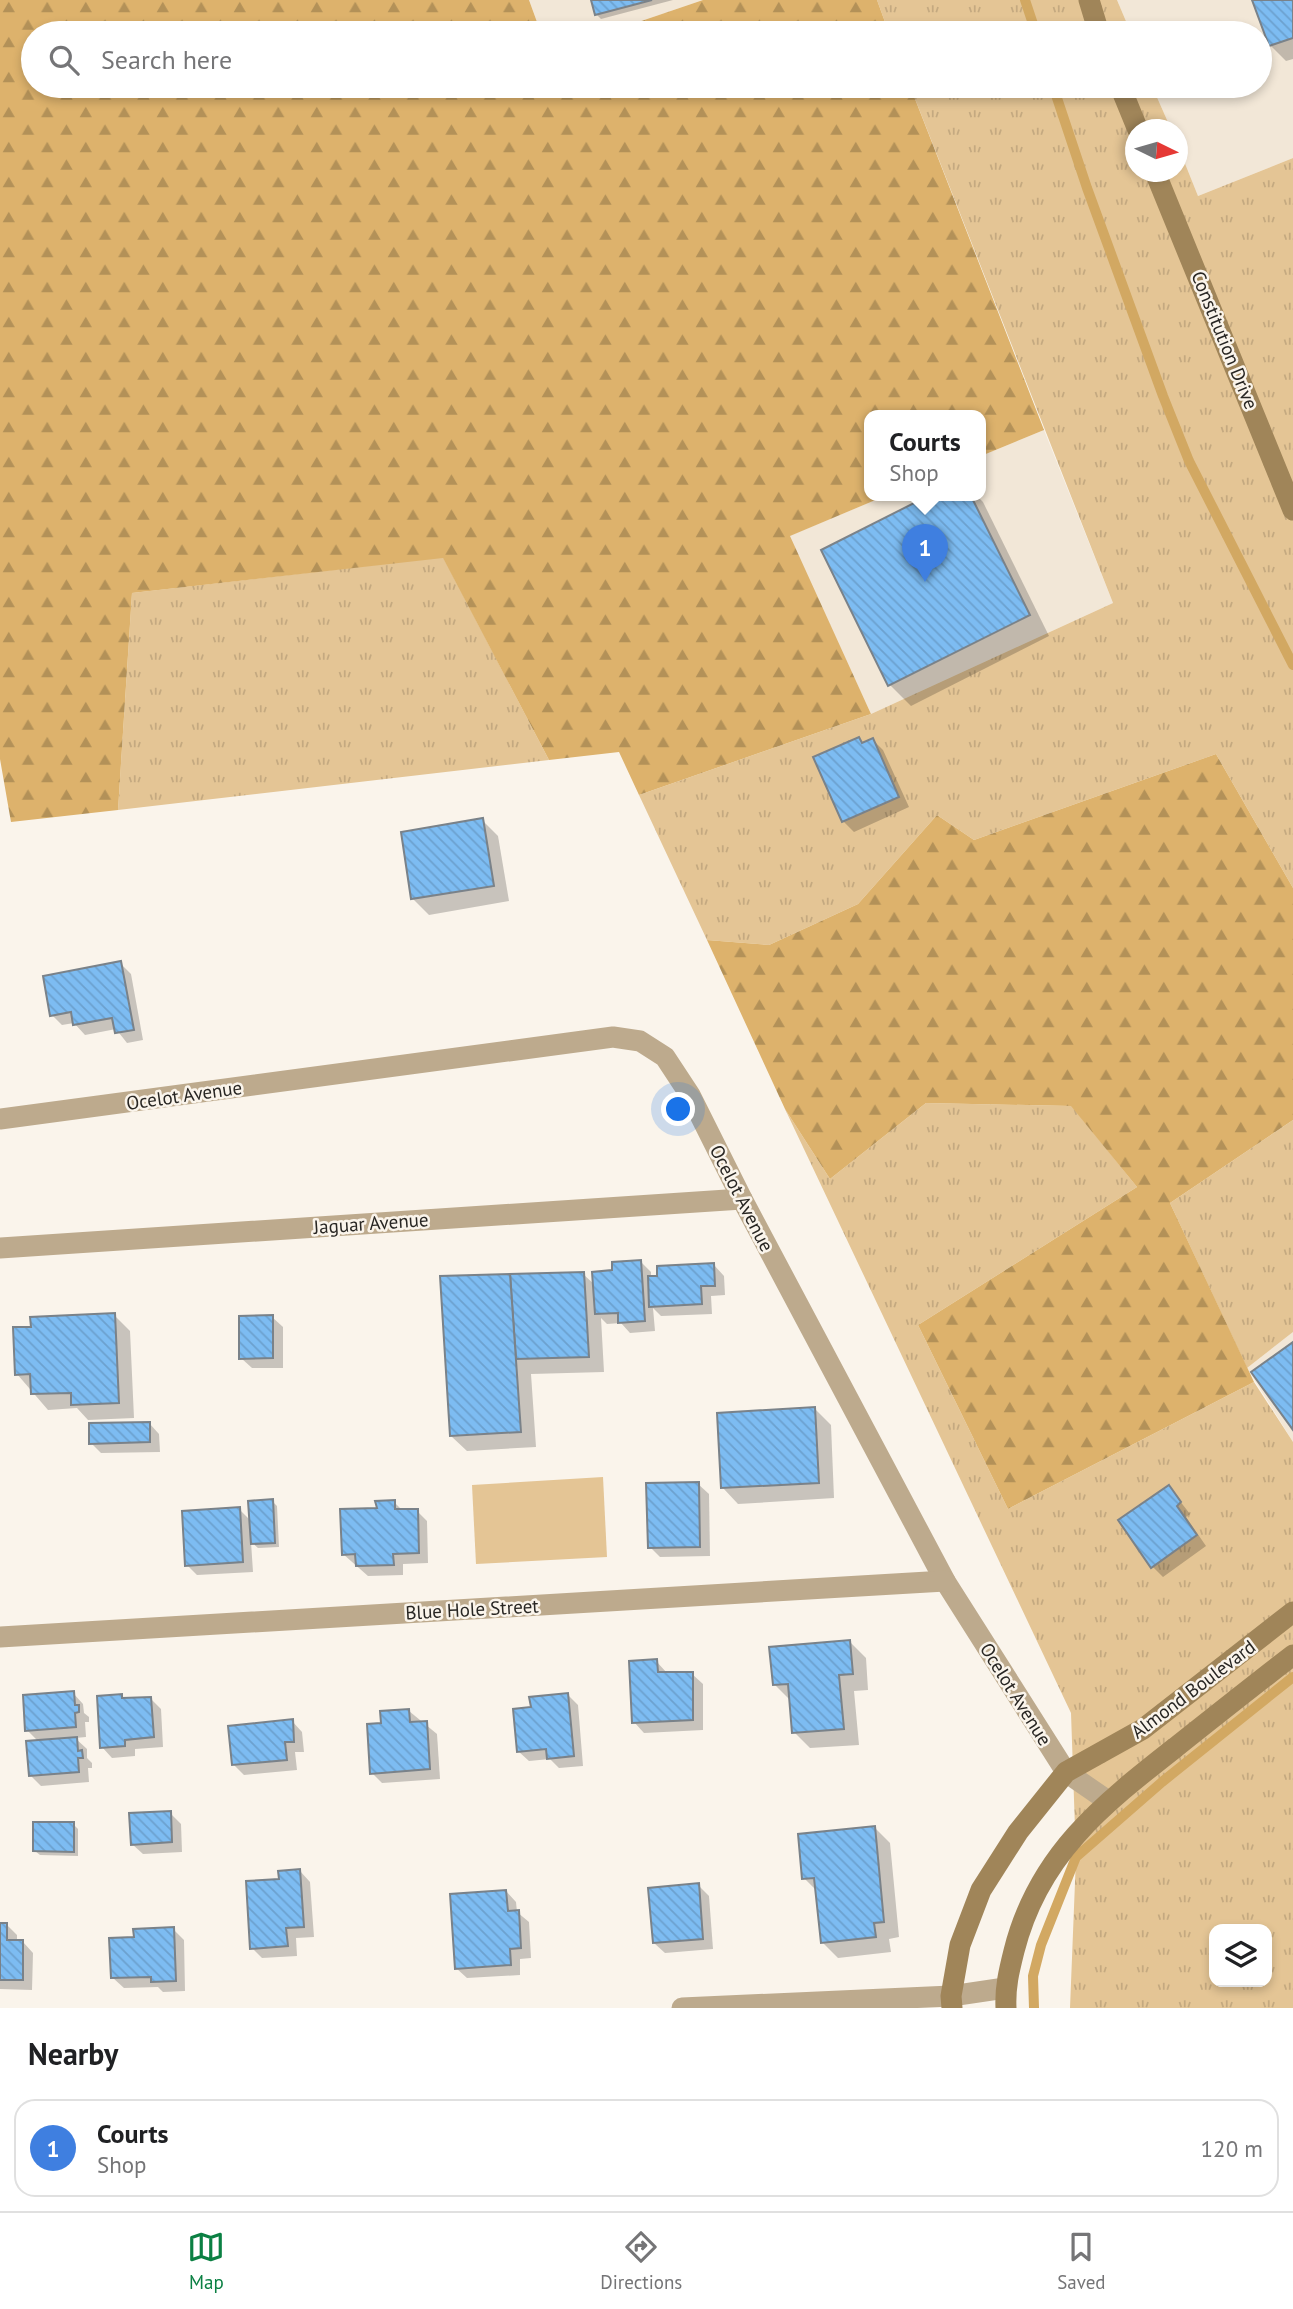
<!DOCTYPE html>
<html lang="en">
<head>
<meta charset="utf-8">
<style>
  :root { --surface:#fff; --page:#f6f6f6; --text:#202124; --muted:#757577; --line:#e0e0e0; --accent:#0b8043 }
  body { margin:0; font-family:"PT Sans",sans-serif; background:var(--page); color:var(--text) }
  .controls { position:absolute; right:21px; bottom:21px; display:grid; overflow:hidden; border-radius:14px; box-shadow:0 4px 10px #0003 }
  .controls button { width:63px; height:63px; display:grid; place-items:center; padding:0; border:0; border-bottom:2px solid var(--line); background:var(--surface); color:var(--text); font:35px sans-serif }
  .compass { position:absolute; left:1125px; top:119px; width:63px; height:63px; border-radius:50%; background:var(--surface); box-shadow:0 4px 10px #0003; rotate:95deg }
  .you { position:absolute; left:679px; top:1110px; width:24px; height:24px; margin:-18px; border:5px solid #fff; border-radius:50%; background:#1a73e8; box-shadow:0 0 0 10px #1a73e833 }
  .badge { display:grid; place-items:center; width:46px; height:46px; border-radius:50%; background:var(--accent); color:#fff; font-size:23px; font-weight:700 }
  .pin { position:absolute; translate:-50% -58px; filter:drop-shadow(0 2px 4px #0008) }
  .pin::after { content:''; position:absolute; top:37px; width:24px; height:21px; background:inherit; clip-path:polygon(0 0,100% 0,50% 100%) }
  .popup { position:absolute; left:864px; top:410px; width:122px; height:91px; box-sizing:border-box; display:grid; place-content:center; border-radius:14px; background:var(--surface); filter:drop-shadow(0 2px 5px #0005); font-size:23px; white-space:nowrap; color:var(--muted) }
  .popup b { font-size:26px; color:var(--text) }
  .popup::after { content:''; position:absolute; left:50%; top:100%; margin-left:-14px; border:14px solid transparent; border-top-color:var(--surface) }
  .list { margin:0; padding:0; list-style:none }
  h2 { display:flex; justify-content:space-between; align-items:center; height:91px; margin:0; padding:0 28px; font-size:30px }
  h2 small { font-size:23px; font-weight:400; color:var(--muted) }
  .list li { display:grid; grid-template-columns:46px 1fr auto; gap:21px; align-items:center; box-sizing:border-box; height:98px; margin:0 14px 14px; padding:0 14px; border:2px solid var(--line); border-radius:21px }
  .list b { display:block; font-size:26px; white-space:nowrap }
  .list p { margin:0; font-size:23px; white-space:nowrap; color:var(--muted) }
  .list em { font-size:23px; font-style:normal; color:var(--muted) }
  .icon { flex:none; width:38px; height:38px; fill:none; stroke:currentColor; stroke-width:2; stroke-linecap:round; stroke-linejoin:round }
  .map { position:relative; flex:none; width:1293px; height:2008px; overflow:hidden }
  .search { position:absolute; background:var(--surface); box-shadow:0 4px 10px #0003; left:21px; right:21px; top:21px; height:77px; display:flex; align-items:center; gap:18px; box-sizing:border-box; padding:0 24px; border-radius:38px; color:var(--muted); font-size:26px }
  .sheet { height:203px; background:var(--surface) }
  nav { display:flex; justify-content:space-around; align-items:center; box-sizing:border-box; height:98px; border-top:2px solid var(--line); background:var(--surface); font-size:19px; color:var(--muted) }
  nav a { display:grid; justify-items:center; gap:4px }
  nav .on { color:var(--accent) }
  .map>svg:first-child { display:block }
</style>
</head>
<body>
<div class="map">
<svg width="1293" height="2008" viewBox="0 0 1293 2008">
  <defs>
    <pattern id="grass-tufts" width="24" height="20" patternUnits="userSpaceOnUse" patternTransform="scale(1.75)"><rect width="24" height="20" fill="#e4c595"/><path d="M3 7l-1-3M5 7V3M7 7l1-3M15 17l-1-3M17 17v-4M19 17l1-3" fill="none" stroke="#c4a980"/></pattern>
    <pattern id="forest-firs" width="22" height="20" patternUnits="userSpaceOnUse" patternTransform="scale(1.75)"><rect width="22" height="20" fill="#ddb26c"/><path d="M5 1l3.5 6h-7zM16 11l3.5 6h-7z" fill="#b39158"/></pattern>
    <pattern id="building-back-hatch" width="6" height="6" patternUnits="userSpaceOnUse" patternTransform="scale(1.75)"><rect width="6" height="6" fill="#7dbcf2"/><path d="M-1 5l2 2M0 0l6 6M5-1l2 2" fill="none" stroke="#6ca1cf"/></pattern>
  </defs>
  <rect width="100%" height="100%" fill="#faf4eb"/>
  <g fill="#f2e7d7">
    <path d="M529,0H703L606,33H541Z"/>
    <path d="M1117,0H1293V158L1198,196L1178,146V130L1171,129L1152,86H1260V33H1131Z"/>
    <path d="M1044,430L1113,603L871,714L789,536L885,496H981V456Z"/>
    <path d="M1293,1332V1442L1247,1368Z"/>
  </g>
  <g fill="url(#grass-tufts)" fill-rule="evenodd">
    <path d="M877,0H1117L1131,33H889Z"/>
    <path d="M910,86H1152L1171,129L1136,130V172H1178V146L1198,196L1293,158V888L1216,754L974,840L937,815L858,904L769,945L707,940L639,795L871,714L1113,603Z"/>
    <path d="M443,557L549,760L118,810L132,593Z"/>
    <path d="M926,1103L1072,1106L1137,1187L918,1325L1008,1509L1254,1382L1293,1442V2008H1070L1076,1857L1071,1713L785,1109L830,1179ZM1214,1929H1267V1982H1214Z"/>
    <path d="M1293,1120V1332L1247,1368L1170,1203Z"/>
  </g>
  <g fill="url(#forest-firs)">
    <path d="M0,0H529L541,33H33V86H910L1044,430L981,456V416H869V496H885L790,536L871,714L639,795L619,752L549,760L443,558L132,593L118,810L11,822L0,759Z"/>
    <path d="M703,0H877L889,33H606Z"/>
    <path d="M1216,754L1293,888V1120L1170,1203L1254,1382L1008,1509L918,1325L1137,1187L1071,1106L926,1103L830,1179L785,1109L707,940L769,945L858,904L937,815L974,840Z"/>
  </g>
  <path fill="#e4c595" d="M603,1477L607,1557L476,1564L472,1485Z"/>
  <g fill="#0003">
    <path d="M593,0H673L601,19L596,14Z"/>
    <path d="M1254,0H1293V59L1286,61L1270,45Z"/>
    <path d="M932,496H977L983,502L1049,636L911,706L890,685Z"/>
    <path d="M858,739L863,744L873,740L883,750L909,807L854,832L843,821Z"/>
    <path d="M482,820L498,836L509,901L429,915L413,899Z"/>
    <path d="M120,963L131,974L143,1040L127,1043L116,1029L85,1035L74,1023L62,1025L52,1015Z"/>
    <path d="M641,1262L651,1272V1278L714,1265L724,1276L725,1295L711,1296L712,1314L661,1316L653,1308L655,1331L630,1333L621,1323L607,1324L601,1318L604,1372L531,1374L536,1447L467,1451L451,1436L442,1277L583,1274L595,1285L614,1272Z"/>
    <path d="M114,1315L130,1331L134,1418L88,1420L77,1408L48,1410L17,1374L32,1328Z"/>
    <path d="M272,1317L283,1327V1368H252L241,1358Z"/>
    <path d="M815,1409L831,1425L834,1498L738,1504L723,1488Z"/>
    <path d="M149,1423L159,1434L160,1452L101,1453L91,1443Z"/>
    <path d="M698,1484L709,1494L710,1556L660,1557L650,1547Z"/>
    <path d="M1169,1487L1190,1514L1186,1517L1206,1546L1163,1577L1152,1566Z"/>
    <path d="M272,1501L277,1506L279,1547L258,1548L251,1542L253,1572L197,1575L187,1565L239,1509L251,1521Z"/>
    <path d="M394,1502L403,1511H417L427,1521L428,1563L403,1564V1575L368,1576L343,1554L380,1510Z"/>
    <path d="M850,1642L866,1658L868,1690L854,1691L859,1745L810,1748L794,1732L790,1700L774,1684Z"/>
    <path d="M656,1661L667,1673L692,1674L703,1684V1730L644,1733L634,1722Z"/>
    <path d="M73,1693L83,1704L84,1713L89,1717V1722H85L86,1737L75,1738L87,1749V1758L92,1763V1768H88L89,1782L41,1786L31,1776L39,1742L27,1730Z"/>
    <path d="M567,1694L578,1705L583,1766L559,1768L550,1759L529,1761L518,1751L532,1709Z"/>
    <path d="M121,1696L125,1700L150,1698L161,1709L163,1747L135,1749V1756L112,1758L102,1747Z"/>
    <path d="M409,1711L437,1734L440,1779L382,1783L372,1773L383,1725Z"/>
    <path d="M292,1721L302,1732L304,1752H295L297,1770L244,1775L233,1764Z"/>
    <path d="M170,1813L181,1824L182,1852L143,1854L132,1844Z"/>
    <path d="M73,1824L78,1829V1856L40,1855L35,1851Z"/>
    <path d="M874,1827L890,1843L899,1937L889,1939L891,1952L838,1958L822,1942L817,1891L804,1878Z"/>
    <path d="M300,1871L310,1882L314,1937L296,1938L297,1956L262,1958L252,1948L281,1880Z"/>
    <path d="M698,1885L709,1896L713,1949L665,1953L654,1943Z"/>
    <path d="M506,1891L516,1902L517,1912L529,1922L531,1958L520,1959V1975L467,1978L456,1968Z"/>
    <path d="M0,1925H7L17,1935V1942H23L33,1953L32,1990L0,1989Z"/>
    <path d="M173,1929L184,1940L185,1991L163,1992L158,1987L124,1988L113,1978L135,1938Z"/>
  </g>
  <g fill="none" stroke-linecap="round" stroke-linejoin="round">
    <g stroke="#d2a862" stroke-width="10">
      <path d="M1025,0L1036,33"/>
      <path d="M1053,86L1087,188L1163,396L1189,461L1293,665"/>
      <path d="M1034,2008L1033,1976L1041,1945L1076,1857L1162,1782L1293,1677"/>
    </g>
  </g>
  <g fill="url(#building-back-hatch)" stroke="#7a8289" stroke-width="2">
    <path d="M591,0H652L595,15Z"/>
    <path d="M1252,0H1293V38L1269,46Z"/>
    <path d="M928,496H971L1030,615L888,686L821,550Z"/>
    <path d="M859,737L862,743L873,738L899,797L842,822L813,757Z"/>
    <path d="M483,818L494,886L411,899L401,832Z"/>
    <path d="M121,961L134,1030L115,1033L112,1018L73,1025L71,1012L50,1016L43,976Z"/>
    <path d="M641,1260L645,1321L618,1323V1313L595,1314L592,1272L612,1270V1262Z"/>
    <path d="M714,1263L715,1286H701L702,1304L649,1307L648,1276H657V1266Z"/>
    <path d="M584,1272L589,1357L516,1359L510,1274Z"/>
    <path d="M510,1274L521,1432L450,1436L440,1276Z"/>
    <path d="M115,1313L119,1403L71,1405V1393L31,1394L30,1374L15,1375L13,1327H31L30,1317Z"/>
    <path d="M273,1315V1358L239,1359V1316Z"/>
    <path d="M1293,1342V1430L1251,1372Z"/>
    <path d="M815,1407L819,1483L721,1488L717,1413Z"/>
    <path d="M150,1422V1442L89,1444V1423Z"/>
    <path d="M699,1482L700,1547L648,1548L646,1483Z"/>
    <path d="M1169,1485L1181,1502L1177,1506L1197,1535L1151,1568L1118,1520Z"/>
    <path d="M273,1499L275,1543L251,1544L248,1501Z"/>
    <path d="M395,1500V1509H418L419,1553L393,1554L394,1565L356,1566L355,1554L342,1555L340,1509L377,1508L375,1501Z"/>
    <path d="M240,1507L243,1562L185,1566L182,1511Z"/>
    <path d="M850,1640L853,1674L839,1675L844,1729L792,1733L788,1684L773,1685L769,1647Z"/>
    <path d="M657,1659L658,1672H693V1720L632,1723L629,1661Z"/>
    <path d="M74,1691L75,1705H79V1712L75,1713L76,1727L25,1731L23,1695Z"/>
    <path d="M568,1693L574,1756L547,1759L546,1749L517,1752L513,1709L531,1707L529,1697Z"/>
    <path d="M122,1694V1698L151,1697L154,1737L125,1740V1746L100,1748L97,1696Z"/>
    <path d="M409,1709L410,1722L427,1721L430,1769L370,1774L367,1724L381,1723L380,1711Z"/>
    <path d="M293,1719L294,1742H285L287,1760L232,1765L228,1726Z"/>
    <path d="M77,1737L78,1751L82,1750L83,1758H78L79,1772L29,1776L26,1741Z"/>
    <path d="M171,1811L172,1842L131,1845L129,1813Z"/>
    <path d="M33,1822H74V1852L33,1851Z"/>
    <path d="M875,1826L884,1922L874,1923L876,1937L821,1943L814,1878L802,1879L798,1834Z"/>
    <path d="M300,1869L304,1927L286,1928L288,1946L250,1949L246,1881L279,1879L278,1871Z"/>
    <path d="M699,1883L703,1939L653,1943L648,1888Z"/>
    <path d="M506,1890L508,1911L519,1910L521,1948L510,1949L511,1965L455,1969L450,1894Z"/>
    <path d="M0,1923H7V1940H23V1980H0Z"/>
    <path d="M174,1927L176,1981L151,1982V1977L111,1978L109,1938L134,1937L133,1929Z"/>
  </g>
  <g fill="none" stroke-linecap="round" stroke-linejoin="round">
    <g stroke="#bdaa8d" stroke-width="21">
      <path d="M0,1119L613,1037L640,1041L665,1057L690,1095L742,1199L945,1581L1066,1772L1108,1801"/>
      <path d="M0,1248L742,1199"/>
      <path d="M0,1637L945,1581"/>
      <path d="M682,2008L951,1996L1005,1988"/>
    </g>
    <g stroke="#a08559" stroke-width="21">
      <path d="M1089,0L1099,33"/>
      <path d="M1120,86L1138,130"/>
      <path d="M1155,172L1293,510"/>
      <path d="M952,2008L951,1996L960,1945L981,1890L1018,1832L1066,1772L1143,1729L1293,1612"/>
      <path d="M1006,2008C1005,1987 1009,1971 1014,1951C1038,1855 1102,1805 1176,1747C1215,1716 1254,1685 1293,1655"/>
    </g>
  </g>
  <g text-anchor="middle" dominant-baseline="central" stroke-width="5" stroke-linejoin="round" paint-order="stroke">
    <g font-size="19" fill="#282623" stroke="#faf4eb">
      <text transform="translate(1225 340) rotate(68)">Constitution Drive</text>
      <text transform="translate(184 1095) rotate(-8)">Ocelot Avenue</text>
      <text transform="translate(742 1198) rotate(63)">Ocelot Avenue</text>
      <text transform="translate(371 1223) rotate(-4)">Jaguar Avenue</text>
      <text transform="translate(472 1609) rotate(-3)">Blue Hole Street</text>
      <text transform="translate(1193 1689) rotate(-37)">Almond Boulevard</text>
      <text transform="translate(1016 1694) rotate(58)">Ocelot Avenue</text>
    </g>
  </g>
</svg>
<div class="controls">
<button><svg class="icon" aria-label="layers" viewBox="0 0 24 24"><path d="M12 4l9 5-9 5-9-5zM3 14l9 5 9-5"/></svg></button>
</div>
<svg class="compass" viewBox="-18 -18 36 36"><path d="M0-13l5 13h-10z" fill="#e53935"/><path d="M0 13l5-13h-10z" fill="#757577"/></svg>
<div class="you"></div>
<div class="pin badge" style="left:925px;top:582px;background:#3f7fe0">1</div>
<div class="popup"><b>Courts</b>Shop</div>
<div class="search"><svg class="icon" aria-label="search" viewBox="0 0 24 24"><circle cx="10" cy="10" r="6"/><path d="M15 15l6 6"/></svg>Search here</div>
</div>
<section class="sheet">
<h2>Nearby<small></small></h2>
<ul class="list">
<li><span class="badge" style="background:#3f7fe0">1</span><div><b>Courts</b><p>Shop</p></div><em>120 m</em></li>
</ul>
</section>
<nav>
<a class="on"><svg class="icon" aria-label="map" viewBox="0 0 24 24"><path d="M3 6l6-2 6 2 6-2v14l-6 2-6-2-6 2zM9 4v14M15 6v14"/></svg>Map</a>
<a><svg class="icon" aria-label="directions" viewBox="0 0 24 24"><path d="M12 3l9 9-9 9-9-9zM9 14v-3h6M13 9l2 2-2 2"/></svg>Directions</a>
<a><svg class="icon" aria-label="saved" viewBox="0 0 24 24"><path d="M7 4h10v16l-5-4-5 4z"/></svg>Saved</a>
</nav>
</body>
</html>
